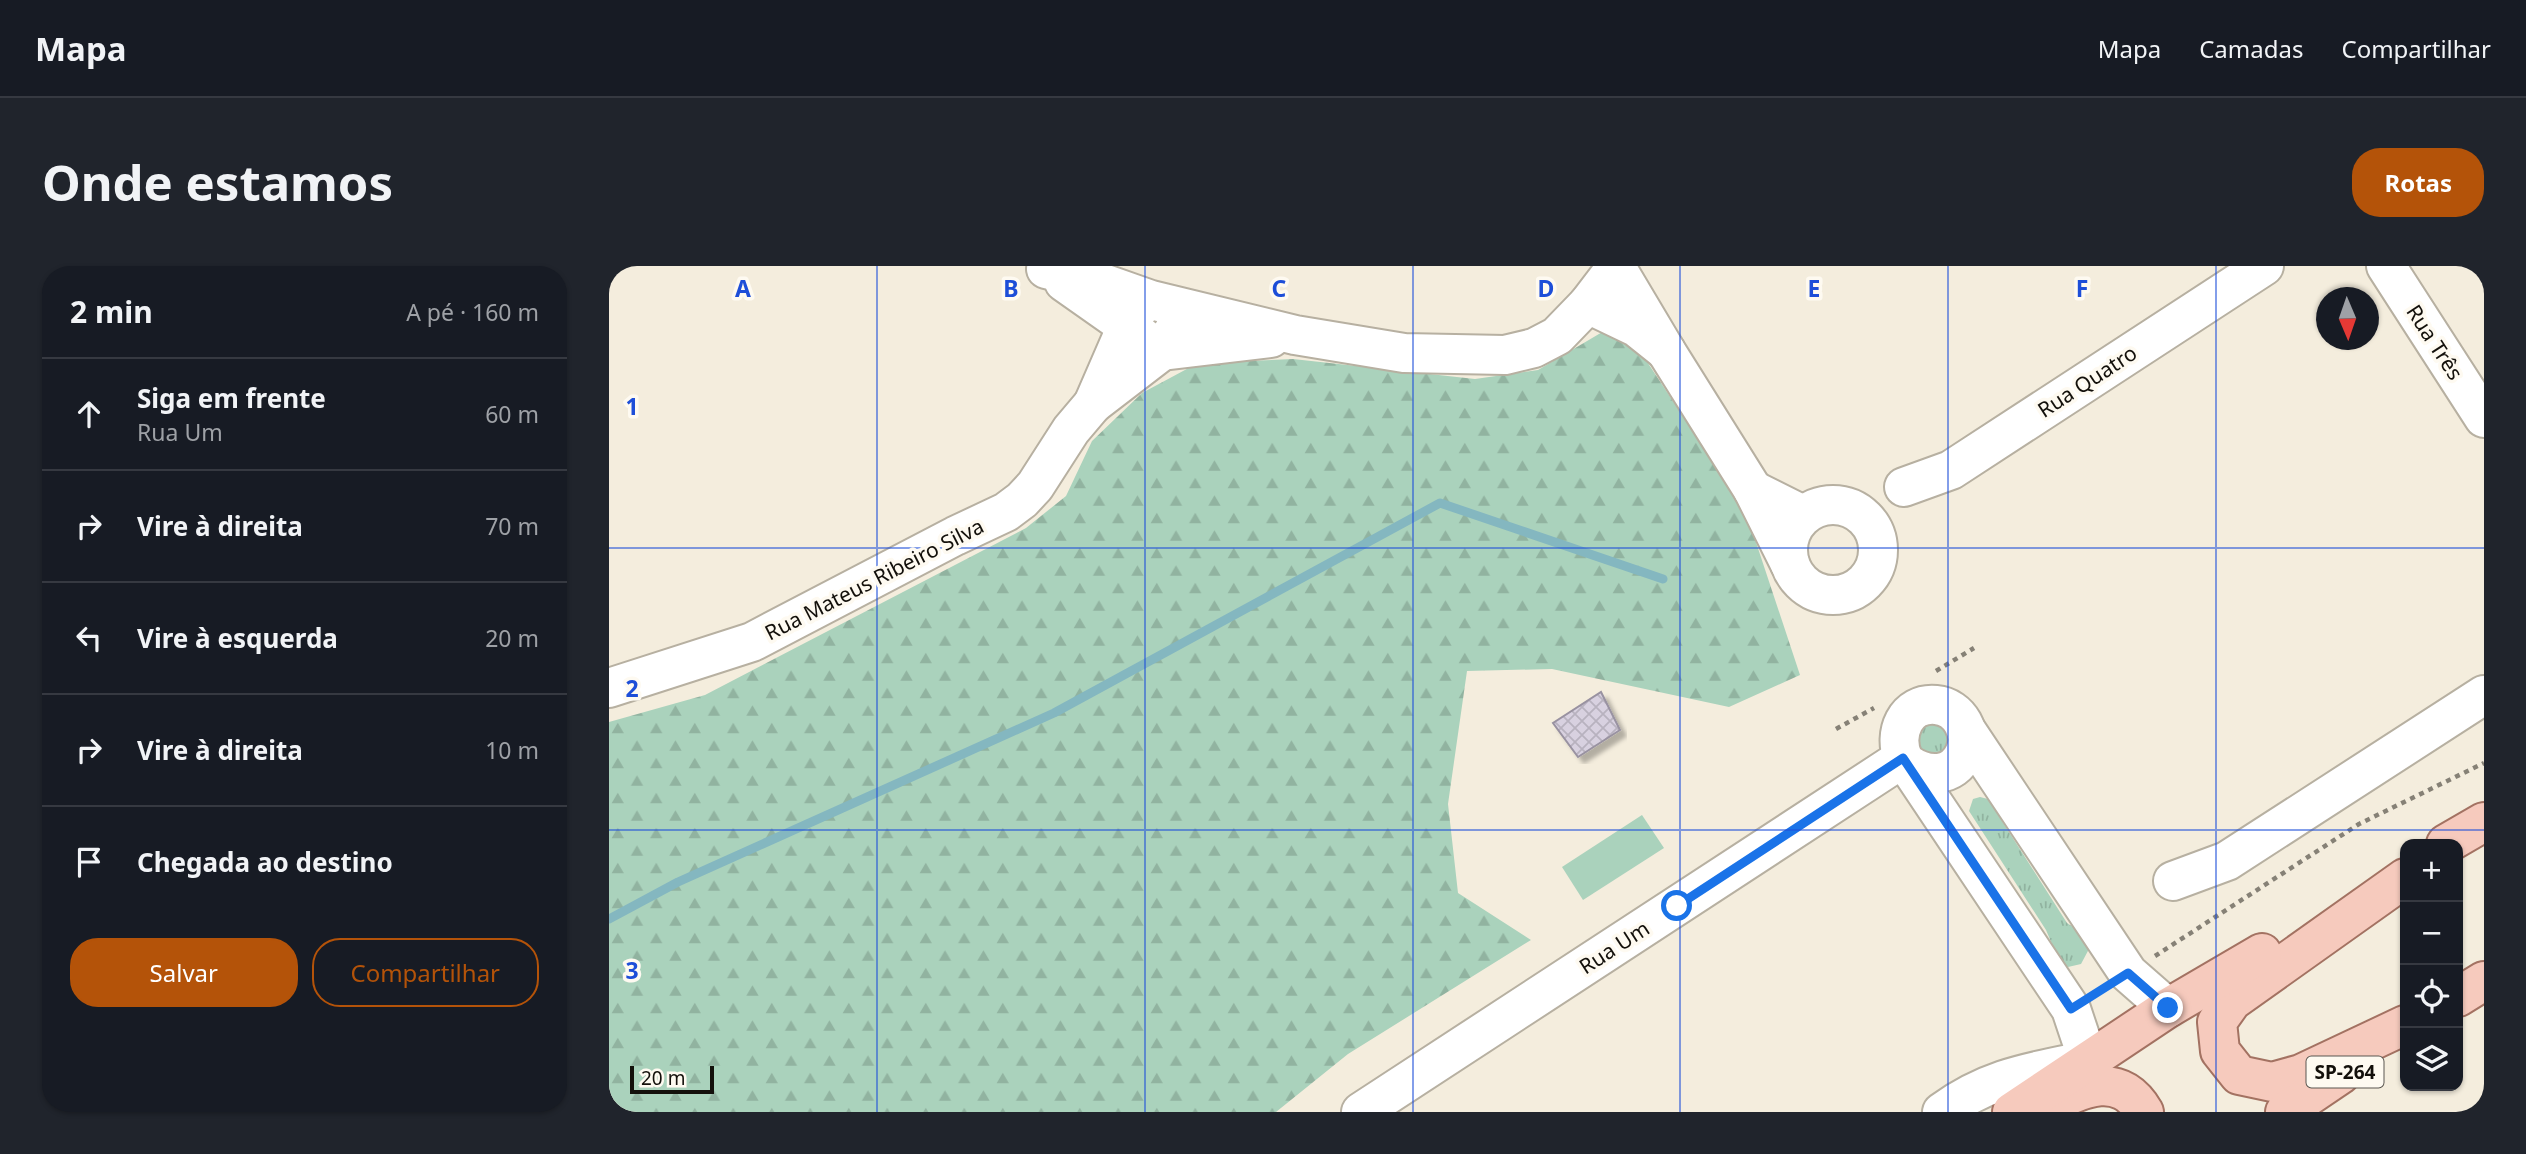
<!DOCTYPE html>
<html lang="pt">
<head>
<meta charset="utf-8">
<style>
  :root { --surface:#171b24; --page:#20242c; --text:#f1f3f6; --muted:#9ea1a6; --line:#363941; --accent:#b45309 }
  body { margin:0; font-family:"Noto Sans",sans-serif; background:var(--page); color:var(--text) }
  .controls { position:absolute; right:21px; bottom:21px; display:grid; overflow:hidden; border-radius:14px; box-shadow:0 2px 5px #0004 }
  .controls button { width:63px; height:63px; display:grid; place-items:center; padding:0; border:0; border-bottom:2px solid var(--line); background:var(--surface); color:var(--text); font:35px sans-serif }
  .compass { position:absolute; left:1707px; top:21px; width:63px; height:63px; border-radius:50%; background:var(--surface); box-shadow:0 2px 5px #0004; rotate:178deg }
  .scale { position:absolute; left:21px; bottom:18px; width:84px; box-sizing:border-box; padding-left:7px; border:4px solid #13100b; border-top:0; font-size:19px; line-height:24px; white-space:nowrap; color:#13100b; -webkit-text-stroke:5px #fefaf1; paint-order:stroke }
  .stop { position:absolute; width:21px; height:21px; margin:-16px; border:5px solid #1a73e8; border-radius:50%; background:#fff }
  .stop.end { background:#1a73e8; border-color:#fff; box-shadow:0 2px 7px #0008 }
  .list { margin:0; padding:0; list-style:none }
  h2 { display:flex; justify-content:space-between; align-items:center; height:91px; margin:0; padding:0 28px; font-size:30px }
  h2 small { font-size:23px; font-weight:400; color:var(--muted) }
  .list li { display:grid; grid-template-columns:46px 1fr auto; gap:21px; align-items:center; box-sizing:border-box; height:112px; padding:0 28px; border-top:2px solid var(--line) }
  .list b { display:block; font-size:26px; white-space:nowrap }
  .list p { margin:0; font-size:23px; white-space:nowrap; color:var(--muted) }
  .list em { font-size:23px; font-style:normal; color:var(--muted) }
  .actions { display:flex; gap:14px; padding:21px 28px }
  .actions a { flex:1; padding:16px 0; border:2px solid var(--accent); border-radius:28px; text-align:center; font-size:24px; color:var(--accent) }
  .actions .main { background:var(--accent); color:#fff }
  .icon { flex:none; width:38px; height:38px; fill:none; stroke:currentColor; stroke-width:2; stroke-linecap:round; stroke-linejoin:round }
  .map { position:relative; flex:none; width:1875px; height:846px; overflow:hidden; border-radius:28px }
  header { display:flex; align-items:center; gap:42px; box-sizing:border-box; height:98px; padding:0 35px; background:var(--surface); border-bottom:2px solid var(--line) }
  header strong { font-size:33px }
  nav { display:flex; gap:38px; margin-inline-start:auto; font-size:24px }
  .intro { display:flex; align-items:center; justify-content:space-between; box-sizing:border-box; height:168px; padding:0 42px }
  h1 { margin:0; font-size:49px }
  .button { padding:18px 32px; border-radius:28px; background:var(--accent); color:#fff; font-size:24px; font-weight:700 }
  main { display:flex; gap:42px; padding:0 42px }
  aside { flex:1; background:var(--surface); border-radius:28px; box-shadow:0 2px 5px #0004 }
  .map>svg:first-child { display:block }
</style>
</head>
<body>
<header>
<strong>Mapa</strong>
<nav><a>Mapa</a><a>Camadas</a><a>Compartilhar</a></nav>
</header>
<div class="intro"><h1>Onde estamos</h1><a class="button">Rotas</a></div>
<main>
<aside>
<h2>2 min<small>A pé · 160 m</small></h2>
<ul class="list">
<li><svg class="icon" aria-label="ahead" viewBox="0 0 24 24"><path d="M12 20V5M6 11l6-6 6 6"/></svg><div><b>Siga em frente</b><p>Rua Um</p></div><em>60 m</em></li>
<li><svg class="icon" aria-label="right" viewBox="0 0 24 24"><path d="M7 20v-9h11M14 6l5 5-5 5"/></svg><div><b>Vire à direita</b></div><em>70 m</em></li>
<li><svg class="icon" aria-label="left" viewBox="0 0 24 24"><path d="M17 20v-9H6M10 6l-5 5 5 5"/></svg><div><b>Vire à esquerda</b></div><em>20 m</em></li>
<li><svg class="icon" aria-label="right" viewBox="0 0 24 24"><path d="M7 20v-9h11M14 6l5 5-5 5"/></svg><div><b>Vire à direita</b></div><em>10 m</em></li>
<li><svg class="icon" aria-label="arrive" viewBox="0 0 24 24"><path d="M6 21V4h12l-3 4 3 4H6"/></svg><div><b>Chegada ao destino</b></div></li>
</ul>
<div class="actions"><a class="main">Salvar</a><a>Compartilhar</a></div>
</aside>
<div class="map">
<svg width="1875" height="846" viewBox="0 0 1875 846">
  <defs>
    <pattern id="grass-tufts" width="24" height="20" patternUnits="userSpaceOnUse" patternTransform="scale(1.75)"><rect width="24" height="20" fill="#aad2bc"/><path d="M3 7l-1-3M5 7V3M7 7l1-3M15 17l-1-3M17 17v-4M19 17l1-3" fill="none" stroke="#91b3a0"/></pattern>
    <pattern id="forest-firs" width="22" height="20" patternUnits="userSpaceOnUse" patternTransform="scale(1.75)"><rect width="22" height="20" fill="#aad2bc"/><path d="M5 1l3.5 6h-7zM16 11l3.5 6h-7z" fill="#91b3a0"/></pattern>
    <pattern id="building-cross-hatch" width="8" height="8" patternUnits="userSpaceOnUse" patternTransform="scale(1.75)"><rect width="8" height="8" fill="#d8d1e0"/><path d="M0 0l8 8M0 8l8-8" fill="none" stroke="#b8b2bf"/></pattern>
    <filter id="shadow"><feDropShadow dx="6" dy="6" stdDeviation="2" flood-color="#0004"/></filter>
  </defs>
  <rect width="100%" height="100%" fill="#f4eddd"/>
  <g fill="url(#grass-tufts)">
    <circle cx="1324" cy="473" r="15"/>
    <path d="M1371,531L1379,533L1458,657L1470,665L1480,683L1472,698L1459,701L1451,697L1437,664L1360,545L1364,533Z"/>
  </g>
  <path fill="url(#forest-firs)" d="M995,65L1029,82L1137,246L1191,409L1120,441L943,403L858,405L839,538L849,627L922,674L739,788L667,846H0V456L96,429L417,262L457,230L483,175L533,127L589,97L684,93L866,113L929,104Z"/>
  <path fill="#aad2bc" d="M1033,549L1055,582L974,634L953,601Z"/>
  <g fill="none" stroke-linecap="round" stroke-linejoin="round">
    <path stroke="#84b7c0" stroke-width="9" d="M0,653L69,616L445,447L831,237L1054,313"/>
  </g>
  <path fill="url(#building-cross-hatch)" stroke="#9992a1" stroke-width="2" filter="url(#shadow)" d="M992,426L1011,464L969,491L944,457Z"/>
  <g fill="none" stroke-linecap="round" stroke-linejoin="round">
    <defs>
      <g id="minor">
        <path d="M1777,0L1875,152"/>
        <path d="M437,3L491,16L542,34L686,69L795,87L896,89L925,82L948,70L979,38L1008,0"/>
        <path d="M455,16L553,85L662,72"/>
        <path d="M979,38L1027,61L1057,85L1007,1"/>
        <path d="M531,41L517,62L484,138L553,85L565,64"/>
        <path d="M1057,85L1144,224"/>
        <path d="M1295,221L1342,204L1655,0"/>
        <circle cx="1224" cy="284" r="45"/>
        <path d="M1181,298L1144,224L1194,249"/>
        <path d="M0,422L143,376L346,270L397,246L413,234L426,220L462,164L484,138"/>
        <path d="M1357,464L1519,707L1559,742"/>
        <path d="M1299,498C1318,511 1344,512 1355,488C1365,468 1351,441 1327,439C1296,436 1284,468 1294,492L1462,743L1479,794C1423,806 1381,811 1333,846"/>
        <path d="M1564,615L1618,595L1875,429"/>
        <path d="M752,846L1294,492"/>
      </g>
      <g id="major">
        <path d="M1837,578L1875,556"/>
        <path d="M1796,612L1623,735L1608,756L1611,785L1630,809L1663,816L1692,808L1796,759"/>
        <path d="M1849,731L1875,715"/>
        <path d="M1440,839C1474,821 1511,805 1535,846"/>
        <path d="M1403,846L1559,742L1653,687"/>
        <path d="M1676,846L1732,808"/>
      </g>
    </defs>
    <use href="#minor" stroke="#b7b0a1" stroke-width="42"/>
    <use href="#major" stroke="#a37262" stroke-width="42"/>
    <g stroke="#868176" stroke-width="4.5" stroke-dasharray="5 5" stroke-linecap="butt">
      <path d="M1327,405L1365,382"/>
      <path d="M1227,463L1265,442"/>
      <path d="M1546,690L1750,558L1875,497"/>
    </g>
    <use href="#minor" stroke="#fff" stroke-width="38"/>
    <use href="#major" stroke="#f6cabd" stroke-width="38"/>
  </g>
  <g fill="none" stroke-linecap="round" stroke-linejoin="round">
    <path stroke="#1a73e8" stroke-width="9" d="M1068,640L1294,492L1462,743L1519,707L1559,742"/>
  </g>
  <path fill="none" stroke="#1d4ed8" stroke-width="2" stroke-opacity="0.55" d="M268,0V846M536,0V846M804,0V846M1071,0V846M1339,0V846M1607,0V846M0,282H1875M0,564H1875"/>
  <g text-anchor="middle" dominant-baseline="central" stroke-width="7" stroke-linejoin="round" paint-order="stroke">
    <rect fill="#fefaf1" stroke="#5a5650" stroke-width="2" x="1697.5" y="790.5" width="77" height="31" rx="5"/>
    <g font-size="19" font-weight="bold" fill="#13100b">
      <text x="1736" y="806">SP-264</text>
    </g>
    <g font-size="21" fill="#13100b" stroke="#fefaf1">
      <text transform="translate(1826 76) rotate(57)">Rua Três</text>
      <text transform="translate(1478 115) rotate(-33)">Rua Quatro</text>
      <text transform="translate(265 313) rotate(-27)">Rua Mateus Ribeiro Silva</text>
      <text transform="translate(1005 681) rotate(-33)">Rua Um</text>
    </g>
  </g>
  <g font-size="23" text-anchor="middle" font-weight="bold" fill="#1d4ed8" stroke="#fefaf1" stroke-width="7" stroke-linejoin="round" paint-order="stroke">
    <text x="134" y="31">A</text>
    <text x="402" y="31">B</text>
    <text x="670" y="31">C</text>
    <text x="937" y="31">D</text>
    <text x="1205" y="31">E</text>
    <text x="1473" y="31">F</text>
    <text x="23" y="149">1</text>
    <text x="23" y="431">2</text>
    <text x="23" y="713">3</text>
  </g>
</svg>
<div class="controls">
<button>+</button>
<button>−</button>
<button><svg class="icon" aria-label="locate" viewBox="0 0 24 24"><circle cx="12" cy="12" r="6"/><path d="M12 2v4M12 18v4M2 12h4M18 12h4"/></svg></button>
<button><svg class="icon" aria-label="layers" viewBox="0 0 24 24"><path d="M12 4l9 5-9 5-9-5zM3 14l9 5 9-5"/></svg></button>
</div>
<svg class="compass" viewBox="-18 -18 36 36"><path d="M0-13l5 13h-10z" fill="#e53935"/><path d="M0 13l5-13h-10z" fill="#9ea1a6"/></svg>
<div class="scale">20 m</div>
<div class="stop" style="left:1068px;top:640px"></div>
<div class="stop end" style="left:1559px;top:742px"></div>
</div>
</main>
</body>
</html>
